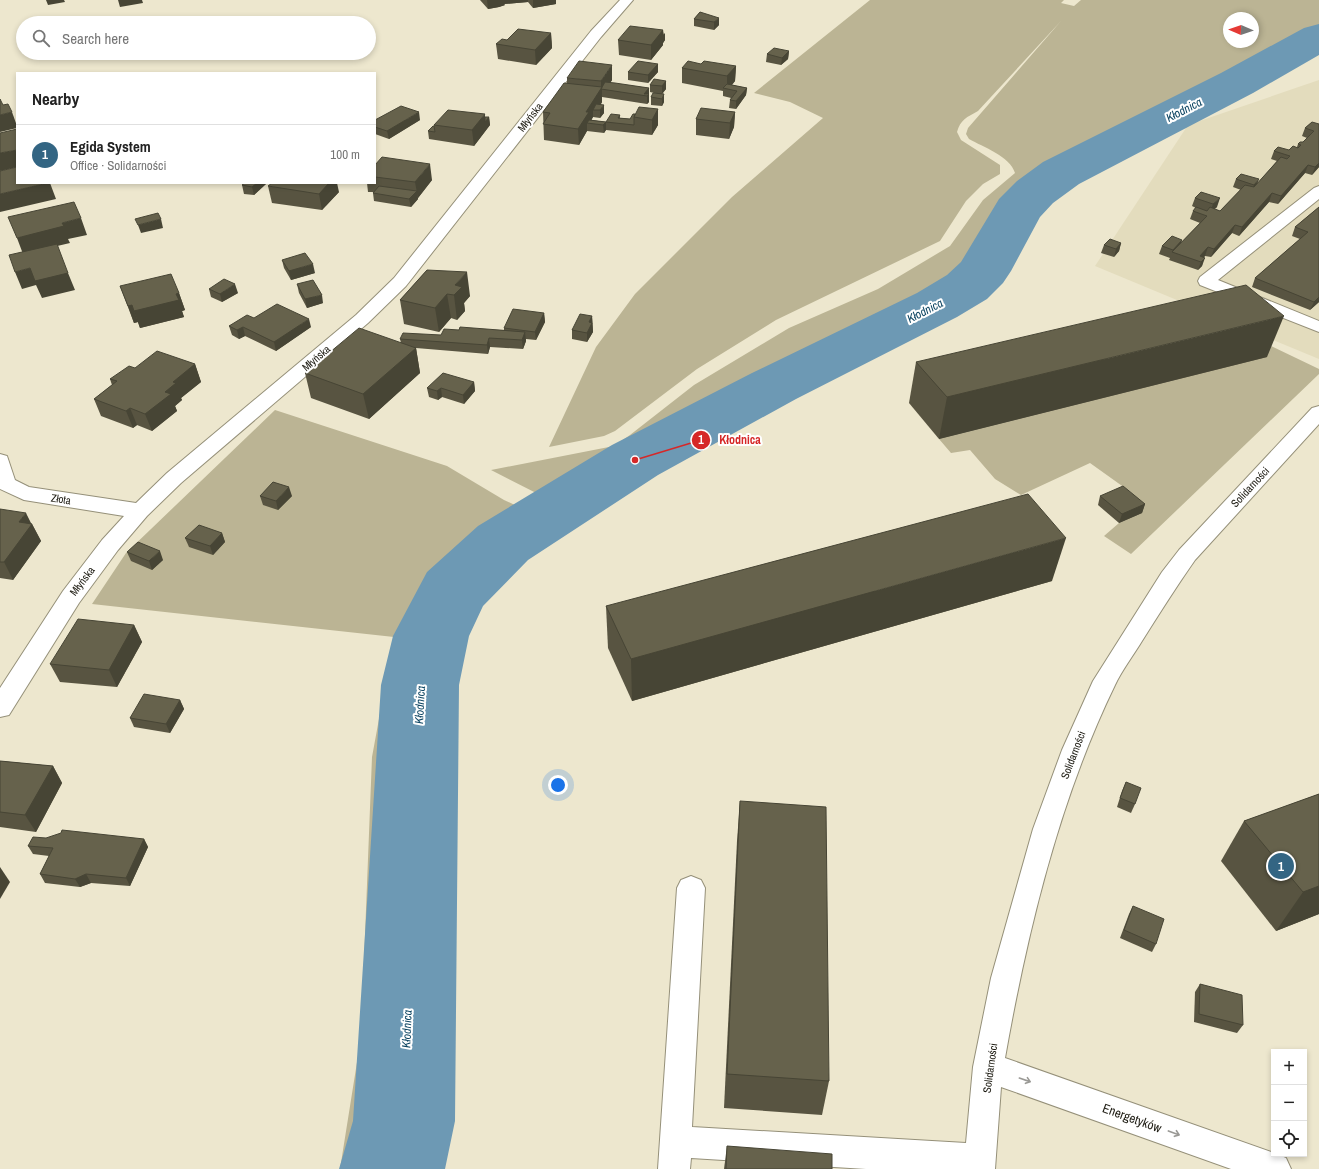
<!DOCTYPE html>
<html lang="en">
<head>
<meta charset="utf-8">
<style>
  :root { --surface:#fff; --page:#f2f2f2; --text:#222; --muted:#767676; --line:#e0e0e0; --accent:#336583 }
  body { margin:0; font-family:"Archivo Narrow",sans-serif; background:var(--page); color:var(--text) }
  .controls { position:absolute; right:12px; bottom:12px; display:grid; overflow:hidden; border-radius:0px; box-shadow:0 2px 6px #0003 }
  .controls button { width:36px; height:36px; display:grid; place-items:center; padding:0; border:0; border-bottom:1px solid var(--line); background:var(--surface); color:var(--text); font:20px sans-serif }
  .compass { position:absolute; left:1223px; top:12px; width:36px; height:36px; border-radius:50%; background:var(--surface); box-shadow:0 2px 6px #0003; rotate:272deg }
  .you { position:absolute; left:558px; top:785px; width:14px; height:14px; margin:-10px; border:3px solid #fff; border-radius:50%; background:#1a73e8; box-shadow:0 0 0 6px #1a73e833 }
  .badge { display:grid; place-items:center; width:26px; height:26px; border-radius:50%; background:var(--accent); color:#fff; font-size:13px; font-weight:700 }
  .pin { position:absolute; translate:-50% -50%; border:2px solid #fff; box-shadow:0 1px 4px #0006 }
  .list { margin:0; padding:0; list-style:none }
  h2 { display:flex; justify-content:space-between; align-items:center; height:52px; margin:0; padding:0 16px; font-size:17px }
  h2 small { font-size:13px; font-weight:400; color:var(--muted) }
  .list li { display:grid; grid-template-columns:26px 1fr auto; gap:12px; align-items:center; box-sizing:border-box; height:60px; padding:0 16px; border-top:1px solid var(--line) }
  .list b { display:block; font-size:15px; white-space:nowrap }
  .list p { margin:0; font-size:13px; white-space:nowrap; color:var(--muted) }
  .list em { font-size:13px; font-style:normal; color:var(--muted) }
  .icon { flex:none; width:22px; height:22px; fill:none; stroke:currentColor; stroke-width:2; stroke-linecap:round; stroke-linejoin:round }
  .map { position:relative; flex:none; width:1319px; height:1169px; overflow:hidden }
  .search { position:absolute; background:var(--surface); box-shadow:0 2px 6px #0003; left:16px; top:16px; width:360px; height:44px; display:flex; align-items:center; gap:10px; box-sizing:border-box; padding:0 14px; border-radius:22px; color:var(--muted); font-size:15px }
  .panel { position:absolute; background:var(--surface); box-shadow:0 2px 6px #0003; left:16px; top:72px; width:360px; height:112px; border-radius:0px }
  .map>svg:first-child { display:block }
</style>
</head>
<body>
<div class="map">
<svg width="1319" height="1169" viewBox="0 0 1319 1169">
  <rect width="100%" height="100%" fill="#ede7ce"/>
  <path fill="#e3dcbd" d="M1319,80V359L1095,266L1188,125Z"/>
  <g fill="#bbb494" fill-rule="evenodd">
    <path d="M870,0H1064L1061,3L1074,6L1081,0H1319V31L1273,57L1043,173L1029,184L1007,211L971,272L958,284L941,293L705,412L546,498L491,470L614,446L630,435L694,385L789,328L878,289L950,246L983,200L1015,173C1010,156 983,147 969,139L966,134L968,128L1061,21L978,111C967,117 960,120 957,132L961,140L1000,165V174L983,184L966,201L940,241L776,320L697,369L615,431L604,436L549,447L596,347L635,294L732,197L823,118L790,102L754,93ZM1229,18H1253V42H1229Z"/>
    <path d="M1211,317L1319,369V374L1131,554L1104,536L1119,523L1142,512L1125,488L1090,463L1021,495L995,479L970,450L951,453L939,439L1266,357Z"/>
    <path d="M275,410L447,466L504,500L530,512L483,542L459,566L439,592L423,617L415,642L402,746L387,989L388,1040L385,1094L369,1169H340L361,1037L372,757L394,637L92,604L126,553Z"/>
  </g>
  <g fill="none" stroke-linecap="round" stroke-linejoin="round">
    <path fill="#6d99b4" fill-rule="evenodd" d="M1319,24V55L1253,93L1079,184L1053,203L1040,217L1011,271L1003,283L987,299L957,317L796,399L658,475L528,560L483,606L469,636L459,685L455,1121L445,1169H339L353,1121L381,685L393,636L427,572L478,526L612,445L752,373L917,293L947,275L961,262L999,199L1017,181L1043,162L1221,73L1304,28Z"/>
    <defs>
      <path id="lane" d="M1319,186V199L1218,280L1319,321V332L1200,285L1198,281L1200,277L1314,188Z"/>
      <g id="street">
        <path d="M620,0H633L601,37L406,286L368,323L181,483L147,516L118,550L79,603L9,715L0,717V688L63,591L102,540L124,516L24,500L0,489V454L7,456L15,480L29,487L136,503L167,473L356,315L394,278L591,31Z"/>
        <path d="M1319,406V424L1195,560C1176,587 1159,614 1142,641C1133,656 1122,670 1115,685C1059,800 1027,933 1005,1058L1274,1153L1286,1158L1291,1169H1231L1001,1087L995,1169H866L691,1158L690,1169H658L677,888L681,880L691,876L701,880L705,888L692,1127L966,1143L973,1067L991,978L1033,829L1062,750L1093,681L1162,572L1179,550L1312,408Z"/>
      </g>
    </defs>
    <use href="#lane" stroke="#959079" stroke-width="2"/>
    <use href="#street" stroke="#959079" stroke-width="2"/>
    <use href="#lane" fill="#fff" fill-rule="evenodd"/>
    <use href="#street" fill="#fff" fill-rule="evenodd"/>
  </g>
  <g fill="#585441">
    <path d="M480,0H556V4L533,8L528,2L504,4L505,5L499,7L488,9Z"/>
    <path d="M700,12L719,25L714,30L694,26V19Z"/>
    <path d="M663,30L665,40L663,43V45L651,60L619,55L618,40Z"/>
    <path d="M551,33L552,48L536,65L498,59L496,44L507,40Z"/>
    <path d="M789,51L788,59L781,65L766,62L767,54Z"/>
    <path d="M658,64V72L648,83L628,80V72Z"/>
    <path d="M701,64L736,66L735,81L732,85L747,88L746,95L736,109L729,108L730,100L731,98L723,96V91L682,83V68Z"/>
    <path d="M567,78L612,80L610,83L649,88V102L647,104L602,97V102L601,104L604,113L600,118L593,117L591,120L606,122V130L604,133L587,131L579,145L544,140L543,112L567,83Z"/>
    <path d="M666,81V89L662,94L664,102L662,106L651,105V97L658,94L650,92V85Z"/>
    <path d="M658,109V125L652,135L606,130V122L620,115V118L630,119L635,114Z"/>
    <path d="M735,112L734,127L729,139L696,135V119Z"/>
    <path d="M485,117H489L490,125L474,146L429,139L428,131L434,126V125Z"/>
    <path d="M375,120H420L389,139L375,134Z"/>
    <path d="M1312,122L1319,167L1312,175L1305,173L1278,204L1269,202L1239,236L1232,233L1211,257L1205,256L1204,257L1202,266L1198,270L1169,260L1170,258L1159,254L1162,246L1182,240L1181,243L1200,223L1190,219L1193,211L1196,208L1192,206L1195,198L1201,192L1217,207L1214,209L1220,211L1241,190L1233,187L1236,179L1258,183L1277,161L1271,159L1274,151L1289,150L1297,147L1298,144L1303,142L1307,138L1302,136L1305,128Z"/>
    <path d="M375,165L432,180L418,198V199L411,207L374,201L373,193V192H368L367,183H375Z"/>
    <path d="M267,183L254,195L244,194L242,185Z"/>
    <path d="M268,186L339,192L322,210L272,203Z"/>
    <path d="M1319,207V302L1310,310L1252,287L1255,278L1300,239L1292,236L1295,227Z"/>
    <path d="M1121,243L1119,251L1114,257L1101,253L1104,245Z"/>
    <path d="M282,260L315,273L291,280L284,268Z"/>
    <path d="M427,270L470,296L464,303L465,311L457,320L451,318L439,332L404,324L400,300Z"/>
    <path d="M297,284L323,303L307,308L299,293Z"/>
    <path d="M120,286L179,293L185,310L182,311L184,317L140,328L138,322L134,323Z"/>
    <path d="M209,289L238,293L222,302L211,297Z"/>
    <path d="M544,313L545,322L536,340L526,339V341L523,349L490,347L488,354L416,348L420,373L369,419L311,398L305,373L401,343L400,339L441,335L459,330H504V328Z"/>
    <path d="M592,316L593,332L587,342L572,339V330Z"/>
    <path d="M254,318L311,327L276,351L245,336L239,339L232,335L229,326Z"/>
    <path d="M1267,357L939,439L909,403L916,362Z"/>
    <path d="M195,364L201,382L181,398L182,400L175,406L177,411L152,431L137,425L133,428L101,416L94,399L112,385L110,379L135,368Z"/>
    <path d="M474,382L475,391L464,404L442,397L438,400L429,397L427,388Z"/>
    <path d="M260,496H292L278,510L263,505Z"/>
    <path d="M1100,496L1145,504L1142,513L1119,523L1098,505Z"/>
    <path d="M0,509L32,524L41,541L13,580L0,578Z"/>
    <path d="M222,533L225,542L213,555L189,547L185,538Z"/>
    <path d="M127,552L163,560L152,570L131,561Z"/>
    <path d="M1052,581L632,701L608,648L606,606Z"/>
    <path d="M134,625L142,642L117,687L60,682L50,664Z"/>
    <path d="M180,700L184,709L170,733L134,727L130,718Z"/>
    <path d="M0,761L53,766L62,783L36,832L0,827Z"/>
    <path d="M1126,782L1135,804L1131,813L1117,807L1122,791Z"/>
    <path d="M1319,794V914L1276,931L1221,861L1244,821Z"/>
    <path d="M740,801L829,1081L822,1115L724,1108L737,841Z"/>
    <path d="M46,838L144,839L148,847L130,886L91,883L80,887L45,883L40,874L49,856L33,854L28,846Z"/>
    <path d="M1133,906L1156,944L1152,952L1120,938L1129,914Z"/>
    <path d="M1200,984L1243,1025L1237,1033L1194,1022L1195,992Z"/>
    <path d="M727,1146L832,1169H724Z"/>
  </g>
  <g fill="#474535">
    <path d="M46,0H64L65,2L48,5Z"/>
    <path d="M118,0H142L143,3L120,7Z"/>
    <path d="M487,0H528V2L504,4L505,5L499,7L488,9Z"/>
    <path d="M533,0H556V4L533,8Z"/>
    <path d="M719,18V25L714,30V22Z"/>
    <path d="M663,30V35L665,33V40L663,43V45L651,60V45Z"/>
    <path d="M551,33L552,48L536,65L535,50Z"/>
    <path d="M789,51L788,59L781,65L782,58Z"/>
    <path d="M658,64V72L648,83V75Z"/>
    <path d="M612,65V80L606,90L602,89V102L597,110H593V117L590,123H587V131L579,145L578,129L586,112L601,87V81Z"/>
    <path d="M736,66L735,81L728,89H727V76Z"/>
    <path d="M666,81V89L662,94V86Z"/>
    <path d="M649,88V102L647,104V96L644,94Z"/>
    <path d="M747,88L746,95L736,109V101Z"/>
    <path d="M664,94V102L662,106V99Z"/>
    <path d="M604,105V113L600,118V110Z"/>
    <path d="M658,109V125L652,135V120Z"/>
    <path d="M12,112L17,126V128L0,132V115Z"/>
    <path d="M419,112L420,120L389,139L387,131Z"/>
    <path d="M735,112L734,127L729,139L730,123Z"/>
    <path d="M485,114V122L489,117L490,125L474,146L472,130Z"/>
    <path d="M606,122V130L604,133L603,125Z"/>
    <path d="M17,150V167L0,171V153Z"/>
    <path d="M1319,163V167L1312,175L1315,167Z"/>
    <path d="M430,164L432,180L418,198L415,182Z"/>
    <path d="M1308,165L1305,173L1278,204L1281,196Z"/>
    <path d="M1259,179L1256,188L1251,193L1254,185Z"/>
    <path d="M47,183H50L56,199L0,212V194Z"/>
    <path d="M257,183H267L254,195L252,187Z"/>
    <path d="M324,183H337L339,192L322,210L319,194Z"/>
    <path d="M417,191L418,199L411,207L409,199Z"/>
    <path d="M1272,193L1269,202L1239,236L1242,227Z"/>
    <path d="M1220,198L1217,207L1210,213L1213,204Z"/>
    <path d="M81,218L87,235L68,239L70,243L23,254L17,238L62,223Z"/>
    <path d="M161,219L163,228L141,233L138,225Z"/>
    <path d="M1235,225L1232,233L1211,257L1214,249Z"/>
    <path d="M1182,240L1179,248L1172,252L1173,250Z"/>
    <path d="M1121,243L1119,251L1114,257L1116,249Z"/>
    <path d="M1208,247L1205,256L1200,261V256Z"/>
    <path d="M1205,258L1202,266L1198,270L1201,262Z"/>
    <path d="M313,264L315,273L291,280L289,271Z"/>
    <path d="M30,268L68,273L75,290L42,298L36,285L22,289L15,272Z"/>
    <path d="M467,272L470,296L464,303L465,311L457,320L454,295L455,285Z"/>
    <path d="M235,284L238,293L222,302L220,294Z"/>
    <path d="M179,293L185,310L182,311L184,317L140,328L134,311Z"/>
    <path d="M447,294L451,318L439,332L435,308Z"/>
    <path d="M322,295L323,303L307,308L305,299Z"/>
    <path d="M1319,297V302L1310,310L1314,302Z"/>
    <path d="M132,305L138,322L134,323L128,306Z"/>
    <path d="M544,313L545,322L536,340L535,332Z"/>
    <path d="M592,316L593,332L587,342V333L589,322Z"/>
    <path d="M1284,316L1267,357L939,439L947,397Z"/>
    <path d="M309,319L311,327L276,351L274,342Z"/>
    <path d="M243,327L245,336L239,339L237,330Z"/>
    <path d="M525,332L526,341L523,349L522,340Z"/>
    <path d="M489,338L490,347L488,354L487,345Z"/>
    <path d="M416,348L420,373L369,419L363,394Z"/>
    <path d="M195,364L201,382L181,398L182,400L175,406L177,411L152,431L145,414L173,382Z"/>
    <path d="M474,382L475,391L464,404L463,395Z"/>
    <path d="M441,388L442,397L438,400L437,391Z"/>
    <path d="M130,408L137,425L133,428L126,411Z"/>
    <path d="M289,487L292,496L278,510L276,501Z"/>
    <path d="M1145,504L1142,513L1119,523L1122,514Z"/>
    <path d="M26,513L32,525V524L41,541L13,580L4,562L19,522Z"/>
    <path d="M222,533L225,542L213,555L210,546Z"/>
    <path d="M1066,538L1052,581L632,701L631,659Z"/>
    <path d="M160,551L163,560L152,570L149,561Z"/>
    <path d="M134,625L142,642L117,687L109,670Z"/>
    <path d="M180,700L184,709L170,733L166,724Z"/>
    <path d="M53,766L62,783L36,832L25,815Z"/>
    <path d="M144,839L148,847L130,886L126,878Z"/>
    <path d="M0,867L10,882L0,899Z"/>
    <path d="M86,874L91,883L80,887L75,879Z"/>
    <path d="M1319,886V914L1276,931L1303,892Z"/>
  </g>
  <g fill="#66624c" stroke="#474535">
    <path d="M700,12L719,18L714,22L694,19Z"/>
    <path d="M630,26L663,30L651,45L618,40Z"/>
    <path d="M518,29L551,33L535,50L496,44L502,39L507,40Z"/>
    <path d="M774,48L789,51L782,58L767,54Z"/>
    <path d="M579,61L612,65L601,81L567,78Z"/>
    <path d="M638,61L658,64L648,75L628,72Z"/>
    <path d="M688,61L701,64L704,61L736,66L727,76L682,68Z"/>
    <path d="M654,79L666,81L662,86L650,85Z"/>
    <path d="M605,82L615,83L649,88L644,94H649L647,96L601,89Z"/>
    <path d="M564,83L602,87L586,112H589L578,129L543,124L550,113L543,112Z"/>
    <path d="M727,84L747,88L736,101L730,100L737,91L723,88Z"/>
    <path d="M653,93L664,94L662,99L651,97Z"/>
    <path d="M0,99L3,105L8,104L12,112L0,115Z"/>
    <path d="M596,104L604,105L600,110H593Z"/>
    <path d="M401,106L419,112L387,131L375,127V120Z"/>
    <path d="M639,107L658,109L652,120L634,117Z"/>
    <path d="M701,108L735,112L730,123L696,119Z"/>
    <path d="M448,110L485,114L472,130L434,125Z"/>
    <path d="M611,114L620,115L618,118L630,119L633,114H635L634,117V125L606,122Z"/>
    <path d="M485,117H489L485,122Z"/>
    <path d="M589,120L606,122L603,125L587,123Z"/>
    <path d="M1312,122L1319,124V163L1315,167L1308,165L1281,196L1272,193L1242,227L1235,225L1214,249L1208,247L1200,256L1205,258L1201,262L1172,252L1207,216L1193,211L1196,207L1207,211L1210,207L1220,211L1245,185L1254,187L1281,157L1287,159L1290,156L1274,151L1278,147L1289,150L1293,146L1298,148L1301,145L1298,144L1300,142H1303L1314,131L1305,128Z"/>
    <path d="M433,126H434L435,132L428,131Z"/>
    <path d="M17,129V150L0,153V133Z"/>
    <path d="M382,157L430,164L415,182L375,177V165Z"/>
    <path d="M17,167V183H48L0,194V171Z"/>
    <path d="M1241,174L1259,179L1254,185L1236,179Z"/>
    <path d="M245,183H257L252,187L242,185Z"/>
    <path d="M272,183H329L319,194L268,186Z"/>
    <path d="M379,186L417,191L409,199L373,193Z"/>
    <path d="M1201,192L1220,198L1213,204L1195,198Z"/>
    <path d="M74,202L81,218L62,223L64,226L17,238L8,217Z"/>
    <path d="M1319,207V297L1314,302L1255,278L1308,232L1295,227Z"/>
    <path d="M158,213L161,219L138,225L135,219Z"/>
    <path d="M1172,236L1182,240L1173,250L1162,246Z"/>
    <path d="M1110,239L1121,243L1116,249L1104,245Z"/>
    <path d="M57,244L68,273L35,281L30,268L15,272L9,255Z"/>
    <path d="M305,253L313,264L289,271L282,260Z"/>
    <path d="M427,270L467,272L455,285L462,287L454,295L447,294L435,308L400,300Z"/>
    <path d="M171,274L179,293L176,294L179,300L134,311L132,305L128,306L120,286Z"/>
    <path d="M224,279L235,284L220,294L209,289Z"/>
    <path d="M313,280L322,295L305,299L297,284Z"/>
    <path d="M1246,285L1284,316L947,397L916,362Z"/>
    <path d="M277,304L309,319L274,342L243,327L237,330L229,326L247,315L254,318Z"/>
    <path d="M513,309L544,313L535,332L504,328Z"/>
    <path d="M580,314L592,316L589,322L592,323L587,333L572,330Z"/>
    <path d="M460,327L525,332L522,340L489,338L487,345L400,339L403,333L441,335L444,329L459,330Z"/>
    <path d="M359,328L416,348L363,394L305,373Z"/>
    <path d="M157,351L195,364L173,382L176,383L165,392L171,394L145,414L130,408L126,411L94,399L117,381L110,379L129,366L135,368Z"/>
    <path d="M443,373L474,382L463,395L441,388L437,391L427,388Z"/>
    <path d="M273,482L289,487L276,501L260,496Z"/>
    <path d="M1123,486L1145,504L1122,514L1100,496Z"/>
    <path d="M1028,494L1066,538L631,659L606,606Z"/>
    <path d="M0,509L26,513L19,522L32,524L4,562H0Z"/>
    <path d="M199,525L222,533L210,546L185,538Z"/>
    <path d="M138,542L160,551L149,561L127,552Z"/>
    <path d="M78,619L134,625L109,670L50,664Z"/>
    <path d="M144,694L180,700L166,724L130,718Z"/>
    <path d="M0,761L53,766L25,815L0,812Z"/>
    <path d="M1126,782L1141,788L1135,804L1120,798Z"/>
    <path d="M1319,794V886L1303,892L1244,821Z"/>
    <path d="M740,801L826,807L829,1081L727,1074Z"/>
    <path d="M62,830L144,839L126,878L86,874L75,879L40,874L53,848L28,846L33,837L46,838L61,833Z"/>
    <path d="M1133,906L1164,919L1156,944L1124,930Z"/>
    <path d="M1200,984L1242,995L1243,1025L1199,1014Z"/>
    <path d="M727,1146L832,1154V1169H726Z"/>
  </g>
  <defs><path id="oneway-shaft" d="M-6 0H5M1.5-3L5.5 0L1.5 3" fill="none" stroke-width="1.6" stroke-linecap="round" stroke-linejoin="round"/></defs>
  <g stroke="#9a9995">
    <use href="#oneway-shaft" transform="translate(1025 1080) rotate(19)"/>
    <use href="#oneway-shaft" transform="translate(1174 1133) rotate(20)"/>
  </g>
  <g text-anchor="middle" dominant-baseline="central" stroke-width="4" stroke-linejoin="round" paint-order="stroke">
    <g font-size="11" fill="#1e1c13" stroke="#fff">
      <text transform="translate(530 117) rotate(-52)">Młyńska</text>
      <text transform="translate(316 358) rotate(-41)">Młyńska</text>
      <text transform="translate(1250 487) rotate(-47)">Solidarności</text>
      <text transform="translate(61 499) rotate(9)">Złota</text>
      <text transform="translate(82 581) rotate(-53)">Młyńska</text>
      <text transform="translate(1073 755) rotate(-69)">Solidarności</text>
      <text transform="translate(990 1068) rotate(-82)">Solidarności</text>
    </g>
    <g font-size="12" font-style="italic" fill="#0d4562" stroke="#fff">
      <text transform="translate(1184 110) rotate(-27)">Kłodnica</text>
      <text transform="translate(925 311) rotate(-27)">Kłodnica</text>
      <text transform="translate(420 705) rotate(-87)">Kłodnica</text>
      <text transform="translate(407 1029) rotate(-88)">Kłodnica</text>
    </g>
    <g font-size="13" fill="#1e1c13" stroke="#fff">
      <text transform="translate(1132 1118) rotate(20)">Energetyków</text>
    </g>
  </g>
  <path fill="none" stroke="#d62828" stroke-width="1.5" d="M635 460L701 440"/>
  <g fill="#d62828" stroke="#fff" stroke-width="1.5">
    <circle cx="635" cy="460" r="4"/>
    <circle cx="701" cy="440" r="10"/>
  </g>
  <g font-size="12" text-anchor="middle" font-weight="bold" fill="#fff">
    <text x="701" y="444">1</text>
  </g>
  <g font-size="12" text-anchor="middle" font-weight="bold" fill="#d62828" stroke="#fff" stroke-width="4" stroke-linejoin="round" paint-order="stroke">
    <text x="740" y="444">Kłodnica</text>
  </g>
</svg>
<div class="controls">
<button>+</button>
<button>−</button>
<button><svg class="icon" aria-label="locate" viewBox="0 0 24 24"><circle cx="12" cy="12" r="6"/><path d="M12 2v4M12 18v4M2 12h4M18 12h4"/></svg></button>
</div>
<svg class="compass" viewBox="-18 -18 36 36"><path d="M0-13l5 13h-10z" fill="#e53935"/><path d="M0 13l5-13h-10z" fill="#767676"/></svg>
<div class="you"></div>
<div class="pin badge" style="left:1281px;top:866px">1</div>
<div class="search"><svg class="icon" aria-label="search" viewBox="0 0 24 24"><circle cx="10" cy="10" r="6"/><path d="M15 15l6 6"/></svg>Search here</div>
<section class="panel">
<h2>Nearby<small></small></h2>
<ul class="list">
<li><span class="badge">1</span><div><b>Egida System</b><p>Office · Solidarności</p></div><em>100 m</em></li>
</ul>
</section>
</div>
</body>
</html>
